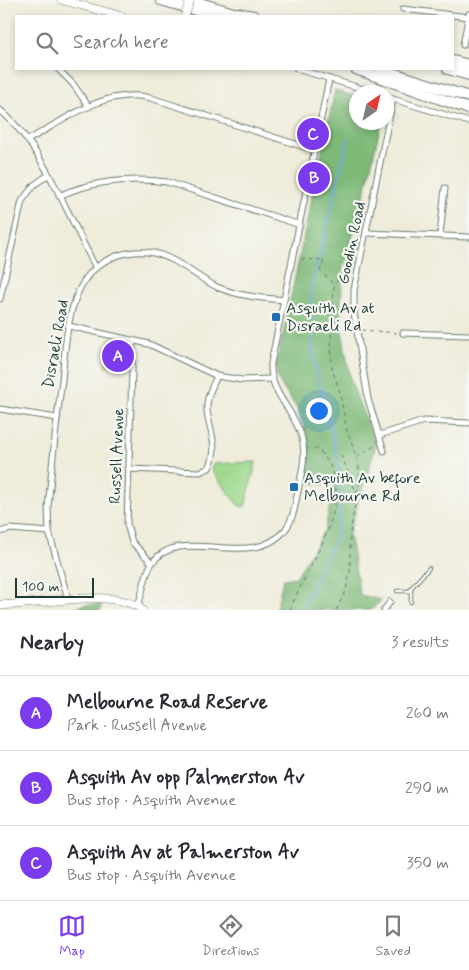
<!DOCTYPE html>
<html lang="en">
<head>
<meta charset="utf-8">
<style>
  :root { --surface:#fff; --page:#f2f2f3; --text:#2b2b33; --muted:#7c7c81; --line:#e1e1e2; --accent:#7c3aed }
  body { margin:0; font-family:Mynerve,sans-serif; background:var(--page); color:var(--text) }
  .compass { position:absolute; left:349px; top:85px; width:45px; height:45px; border-radius:50%; background:var(--surface); box-shadow:0 2px 8px #0003; rotate:34deg }
  .scale { position:absolute; left:15px; bottom:12px; width:79px; box-sizing:border-box; padding-left:5px; border:2px solid #1f3d34; border-top:0; font-size:14px; line-height:18px; white-space:nowrap; color:#1f3d34; -webkit-text-stroke:4px #f6f6f2; paint-order:stroke }
  .you { position:absolute; left:318px; top:410px; width:18px; height:18px; margin:-12px; border:4px solid #fff; border-radius:50%; background:#1a73e8; box-shadow:0 0 0 8px #1a73e833 }
  .badge { display:grid; place-items:center; width:32px; height:32px; border-radius:50%; background:var(--accent); color:#fff; font-size:16px; font-weight:700 }
  .pin { position:absolute; translate:-50% -50%; border:2px solid #fff; box-shadow:0 1px 5px #0006 }
  .list { margin:0; padding:0; list-style:none }
  h2 { display:flex; justify-content:space-between; align-items:center; height:65px; margin:0; padding:0 20px; font-size:21px }
  h2 small { font-size:16px; font-weight:400; color:var(--muted) }
  .list li { display:grid; grid-template-columns:32px 1fr auto; gap:15px; align-items:center; box-sizing:border-box; height:75px; padding:0 20px; border-top:1px solid var(--line) }
  .list b { display:block; font-size:19px; white-space:nowrap }
  .list p { margin:0; font-size:16px; white-space:nowrap; color:var(--muted) }
  .list em { font-size:16px; font-style:normal; color:var(--muted) }
  .icon { flex:none; width:28px; height:28px; fill:none; stroke:currentColor; stroke-width:2; stroke-linecap:round; stroke-linejoin:round }
  .map { position:relative; flex:none; width:469px; height:610px; overflow:hidden }
  .search { position:absolute; background:var(--surface); box-shadow:0 2px 8px #0003; left:15px; right:15px; top:15px; height:55px; display:flex; align-items:center; gap:12px; box-sizing:border-box; padding:0 18px; border-radius:0px; color:var(--muted); font-size:19px }
  .sheet { height:290px; background:var(--surface) }
  nav { display:flex; justify-content:space-around; align-items:center; box-sizing:border-box; height:70px; border-top:1px solid var(--line); background:var(--surface); font-size:14px; color:var(--muted) }
  nav a { display:grid; justify-items:center; gap:2px }
  nav .on { color:var(--accent) }
  .map>svg:first-child { display:block }
</style>
</head>
<body>
<div class="map">
<svg width="469" height="610" viewBox="0 0 469 610">
  <rect width="100%" height="100%" fill="#f6f6f2"/>
  <filter id="ink" filterUnits="userSpaceOnUse"><feTurbulence type="fractalNoise" baseFrequency=".02" numOctaves="2"/><feDisplacementMap in="SourceGraphic" scale="10" xChannelSelector="R" yChannelSelector="G"/><feConvolveMatrix kernelMatrix="1 2 1 2 8 2 1 2 1" color-interpolation-filters="sRGB"/></filter>
  <filter id="wash" filterUnits="userSpaceOnUse"><feTurbulence type="fractalNoise" baseFrequency=".0096" numOctaves="4" result="noise"/><feDisplacementMap in="SourceGraphic" scale="20" xChannelSelector="R" yChannelSelector="G"/><feGaussianBlur stdDeviation="1.12" result="paint"/><feColorMatrix in="noise" values="0 0 0 0 0 0 0 0 0 0 0 0 0 0 0 0 0 1.4 0 .05"/><feComposite in="paint" operator="in"/></filter>
  <g filter="url(#wash)">
    <rect width="100%" height="100%" fill="#efecda"/>
    <g fill="#9ed98d" stroke="#5e8b60">
      <path d="M338,238L361,243L355,267L334,262Z"/>
      <path d="M110,338L125,341L129,345V367L105,365Z"/>
      <path d="M256,462L245,507L239,506L211,470L213,464Z"/>
    </g>
    <g fill="#7eb978" stroke="#4e7b56">
      <path d="M335,90L356,97V122L381,123L360,214L343,264L340,320L351,382L376,445L349,533L360,595L382,600L371,610H276L283,579L296,577L325,529L334,487L308,482C311,456 310,434 298,411C289,393 278,388 276,367Z"/>
      <path d="M101,604V610H74L83,605Z"/>
    </g>
    <g fill="none" stroke-linecap="round" stroke-linejoin="round">
      <path stroke="#6fa8df" stroke-width="2" d="M301,610L338,533L341,483L333,436L313,357L311,290L348,139"/>
    </g>
  </g>
  <g filter="url(#ink)">
    <g fill="none" stroke-linecap="round" stroke-linejoin="round">
      <defs>
        <g id="lane">
          <path d="M397,591H410"/>
          <path d="M411,602V588L429,568"/>
        </g>
        <g id="street">
          <path d="M403,9L469,17"/>
          <path d="M463,45L469,14"/>
          <path d="M58,69L73,84L89,107"/>
          <path d="M297,69L373,92"/>
          <path d="M386,97L469,122"/>
          <path d="M0,110C43,146 69,218 96,268"/>
          <path d="M28,140C66,119 106,87 151,98L314,150"/>
          <path d="M59,196C91,181 132,177 167,182L300,225"/>
          <path d="M367,233L469,237"/>
          <path d="M440,235L445,188"/>
          <path d="M0,299L22,201L34,185L48,175"/>
          <path d="M69,326L149,344L217,376L242,380L271,379"/>
          <path d="M403,333L469,335"/>
          <path d="M133,340L127,524L132,542L152,563"/>
          <path d="M0,409L57,418"/>
          <path d="M380,435L424,421L469,423"/>
          <path d="M384,451L368,399L354,313V290L393,99"/>
          <path d="M129,469L200,472L209,468C220,446 209,431 207,410C206,398 212,387 217,376"/>
          <path d="M0,532L10,529L49,532"/>
          <path d="M68,599L49,532L48,508C52,465 56,422 62,380C65,348 67,308 84,281C99,258 128,248 154,253C177,258 196,277 217,287C238,296 262,298 284,300"/>
          <path d="M138,606C143,593 144,575 152,563C180,523 251,572 285,530C294,519 295,504 298,491C302,472 307,454 301,435C293,408 269,393 271,363L329,79"/>
          <path d="M384,610L390,602"/>
        </g>
        <g id="secondary">
          <path d="M62,0L121,16"/>
          <path d="M0,605C36,606 115,586 142,610"/>
        </g>
        <g id="highway">
          <path d="M161,0L216,16"/>
          <path d="M189,0L244,16"/>
          <path d="M237,13L254,16"/>
          <path d="M453,61L469,65"/>
          <path d="M356,69L469,109"/>
          <path d="M380,69L469,97"/>
          <path d="M448,69L469,75"/>
        </g>
      </defs>
      <use href="#lane" stroke="#687a6e" stroke-width="4.5"/>
      <use href="#street" stroke="#687a6e" stroke-width="7"/>
      <use href="#secondary" stroke="#687a6e" stroke-width="9"/>
      <use href="#highway" stroke="#687a6e" stroke-width="12"/>
      <g stroke="#687a6e" stroke-width="1" stroke-dasharray="4 4" stroke-linecap="butt">
        <path d="M301,259L324,260L320,270L334,285"/>
        <path d="M361,330L397,333"/>
        <path d="M341,455L357,494"/>
        <path d="M357,457L377,444"/>
        <path d="M290,610C306,567 352,511 330,465C327,460 322,454 318,449H309"/>
        <path d="M336,610L345,593L350,573V533L360,476L358,462L347,431L339,389L332,369L331,333L334,286L341,274L345,272L353,273"/>
      </g>
      <use href="#lane" stroke="#fff" stroke-width="2.5"/>
      <use href="#street" stroke="#fff" stroke-width="5"/>
      <use href="#secondary" stroke="#fff" stroke-width="8"/>
      <use href="#highway" stroke="#fff" stroke-width="10"/>
      <defs>
        <path id="secondary-bridge" d="M185,16L190,0"/>
      </defs>
      <use href="#secondary-bridge" stroke="#687a6e" stroke-width="9" stroke-linecap="butt"/>
      <use href="#secondary-bridge" stroke="#fff" stroke-width="8"/>
    </g>
  </g>
  <g fill="#1f6fb2" stroke="#f6f6f2" stroke-width="2">
    <rect x="271" y="312" width="10" height="10" rx="2.5"/>
    <rect x="289" y="482" width="10" height="10" rx="2.5"/>
  </g>
  <g text-anchor="middle" dominant-baseline="central" stroke-width="4.5" stroke-linejoin="round" paint-order="stroke">
    <g font-size="16" fill="#1f3d34" stroke="#f6f6f2">
      <text transform="translate(352 243) rotate(-78)">Goodin Road</text>
      <text transform="translate(56 344) rotate(-80)">Disraeli Road</text>
      <text transform="translate(117 456) rotate(-88)">Russell Avenue</text>
    </g>
    <g font-size="16" fill="#1f3d34" stroke="#f6f6f2" text-anchor="start">
      <text x="286" y="308">Asquith Av at<tspan x="286" dy="18">Disraeli Rd</tspan></text>
      <text x="304" y="478">Asquith Av before<tspan x="304" dy="18">Melbourne Rd</tspan></text>
    </g>
  </g>
</svg>
<svg class="compass" viewBox="-18 -18 36 36"><path d="M0-13l5 13h-10z" fill="#e53935"/><path d="M0 13l5-13h-10z" fill="#7c7c81"/></svg>
<div class="scale">100 m</div>
<div class="you"></div>
<div class="pin badge" style="left:118px;top:356px">A</div>
<div class="pin badge" style="left:314px;top:178px">B</div>
<div class="pin badge" style="left:313px;top:134px">C</div>
<div class="search"><svg class="icon" aria-label="search" viewBox="0 0 24 24"><circle cx="10" cy="10" r="6"/><path d="M15 15l6 6"/></svg>Search here</div>
</div>
<section class="sheet">
<h2>Nearby<small>3 results</small></h2>
<ul class="list">
<li><span class="badge">A</span><div><b>Melbourne Road Reserve</b><p>Park · Russell Avenue</p></div><em>260 m</em></li>
<li><span class="badge">B</span><div><b>Asquith Av opp Palmerston Av</b><p>Bus stop · Asquith Avenue</p></div><em>290 m</em></li>
<li><span class="badge">C</span><div><b>Asquith Av at Palmerston Av</b><p>Bus stop · Asquith Avenue</p></div><em>350 m</em></li>
</ul>
</section>
<nav>
<a class="on"><svg class="icon" aria-label="map" viewBox="0 0 24 24"><path d="M3 6l6-2 6 2 6-2v14l-6 2-6-2-6 2zM9 4v14M15 6v14"/></svg>Map</a>
<a><svg class="icon" aria-label="directions" viewBox="0 0 24 24"><path d="M12 3l9 9-9 9-9-9zM9 14v-3h6M13 9l2 2-2 2"/></svg>Directions</a>
<a><svg class="icon" aria-label="saved" viewBox="0 0 24 24"><path d="M7 4h10v16l-5-4-5 4z"/></svg>Saved</a>
</nav>
</body>
</html>
